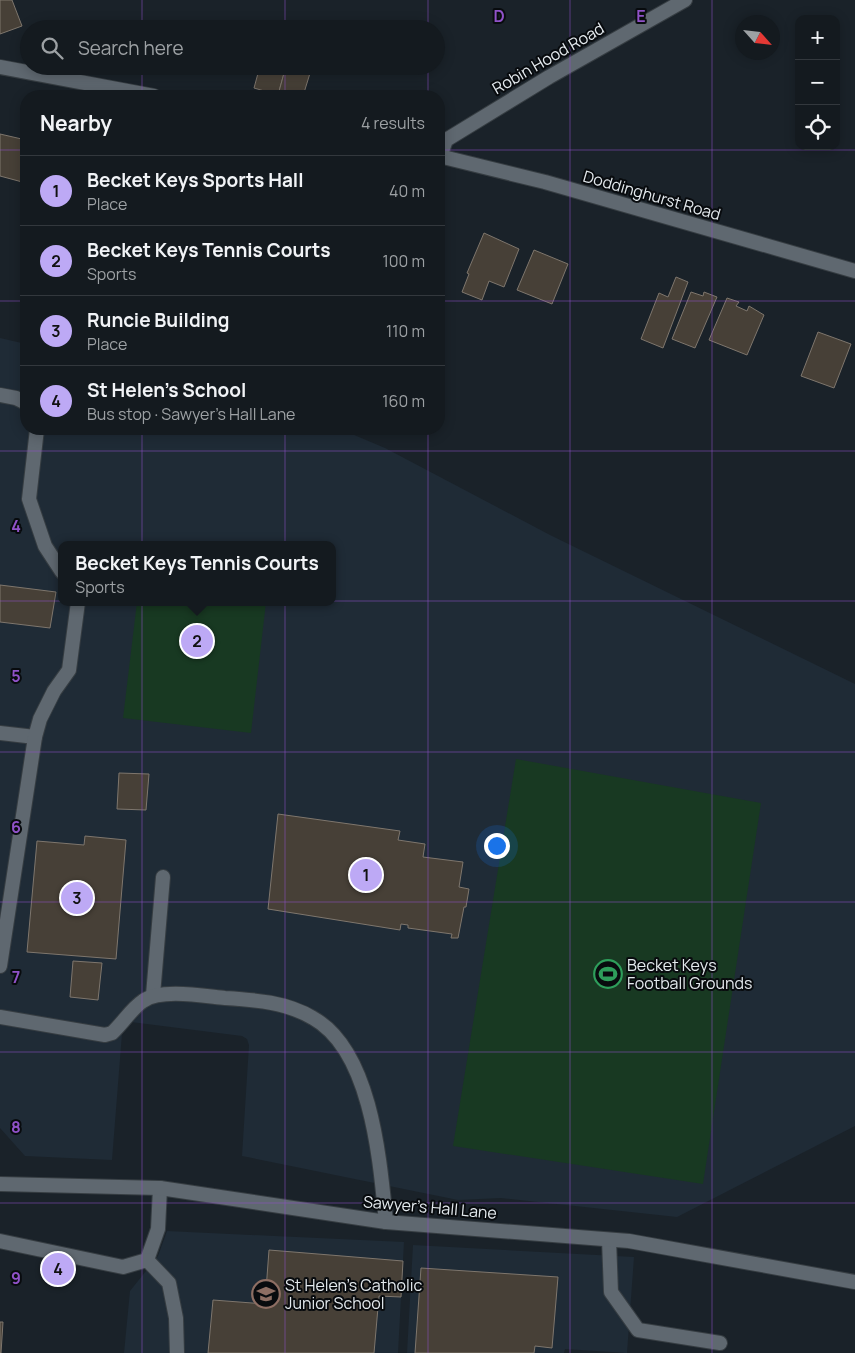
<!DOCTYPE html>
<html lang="en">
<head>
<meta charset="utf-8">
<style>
  :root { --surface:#141a1f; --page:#21272c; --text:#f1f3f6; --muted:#9da1a4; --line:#33383d; --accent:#bda9f5 }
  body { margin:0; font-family:Manrope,sans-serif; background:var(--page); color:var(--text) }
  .controls { position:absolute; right:15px; top:15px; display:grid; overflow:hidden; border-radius:10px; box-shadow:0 2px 12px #0003 }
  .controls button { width:45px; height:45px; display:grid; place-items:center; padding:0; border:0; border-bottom:1px solid var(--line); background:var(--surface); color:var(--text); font:25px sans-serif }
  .compass { position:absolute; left:735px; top:15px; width:45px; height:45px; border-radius:50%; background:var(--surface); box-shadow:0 2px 12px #0003; rotate:117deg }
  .you { position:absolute; left:496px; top:845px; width:18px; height:18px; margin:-12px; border:4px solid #fff; border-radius:50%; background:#1a73e8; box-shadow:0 0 0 8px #1a73e833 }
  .badge { display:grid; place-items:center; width:32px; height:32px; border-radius:50%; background:var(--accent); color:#111; font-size:16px; font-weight:700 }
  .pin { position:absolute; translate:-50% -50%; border:2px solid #fff; box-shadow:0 1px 5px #0006 }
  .popup { position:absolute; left:58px; top:541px; width:278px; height:65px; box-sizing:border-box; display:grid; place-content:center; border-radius:10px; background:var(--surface); filter:drop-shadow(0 1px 4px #0005); font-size:16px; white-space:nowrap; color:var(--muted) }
  .popup b { font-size:19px; color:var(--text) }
  .popup::after { content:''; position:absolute; left:50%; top:100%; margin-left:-10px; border:10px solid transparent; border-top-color:var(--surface) }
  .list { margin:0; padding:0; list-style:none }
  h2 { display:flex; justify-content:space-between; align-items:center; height:65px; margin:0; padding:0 20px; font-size:21px }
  h2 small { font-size:16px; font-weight:400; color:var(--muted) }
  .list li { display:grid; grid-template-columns:32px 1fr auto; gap:15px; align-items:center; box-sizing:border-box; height:70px; padding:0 20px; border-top:1px solid var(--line) }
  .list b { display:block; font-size:19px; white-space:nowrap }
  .list p { margin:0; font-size:16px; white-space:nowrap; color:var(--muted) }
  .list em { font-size:16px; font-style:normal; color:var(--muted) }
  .icon { flex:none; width:28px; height:28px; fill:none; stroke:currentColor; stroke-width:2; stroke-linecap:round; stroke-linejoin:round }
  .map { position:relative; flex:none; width:855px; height:1353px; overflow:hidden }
  .search { position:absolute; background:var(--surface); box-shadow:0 2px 12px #0003; left:20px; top:20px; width:425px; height:55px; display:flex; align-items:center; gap:12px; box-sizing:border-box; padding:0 18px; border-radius:28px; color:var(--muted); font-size:19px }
  .panel { position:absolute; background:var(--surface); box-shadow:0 2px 12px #0003; left:20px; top:90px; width:425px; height:345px; border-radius:20px }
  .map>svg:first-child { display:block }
</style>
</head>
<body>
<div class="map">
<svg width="855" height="1353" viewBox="0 0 855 1353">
  <rect width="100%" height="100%" fill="#1a2229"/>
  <g fill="#1f2b36" fill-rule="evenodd">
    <path d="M0,338L26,344V429H340L385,448L550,535L855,684V1126L677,1217L501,1198L458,1200L242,1156L249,1045L247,1039L242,1036L123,1021L112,1160L25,1156L0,1128ZM62,545H332V602H62Z"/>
    <path d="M167,1231L404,1242L398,1353H124L130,1291L158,1256Z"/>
    <path d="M413,1245L634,1257L627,1353L565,1349L564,1353H407Z"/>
  </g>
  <g fill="#183922">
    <path d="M137,602H266L251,733L123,718Z"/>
    <path d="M516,759L761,803L703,1184L453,1146Z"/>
  </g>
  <g fill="#474037" stroke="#7e766d">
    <path d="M0,0H12L22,26L0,34Z"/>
    <path d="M260,66H286L278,95L254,88Z"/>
    <path d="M286,66L311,70L303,96L278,95Z"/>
    <path d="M0,134L26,140V183L0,176Z"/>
    <path d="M484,233L519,249L504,287L489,281L482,300L462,292L469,274L467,273Z"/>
    <path d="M534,250L568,264L552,304L517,290Z"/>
    <path d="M676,277L688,282L663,348L641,339L659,293L668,297Z"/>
    <path d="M691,292L703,296L704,292L717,297L695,348L672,339Z"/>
    <path d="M727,298L739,302L736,306L747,311L749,306L764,315L747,355L709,340Z"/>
    <path d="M818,332L851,344L834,388L801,376Z"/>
    <path d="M0,585L56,592L50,628L0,622Z"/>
    <path d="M119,773L149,774L146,810L117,809Z"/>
    <path d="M278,814L400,831L398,840L425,844L423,857L463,862L459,887L469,889L466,907H464L458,938H451L452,934L408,928V925L401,924L400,930L268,909Z"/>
    <path d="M85,836L126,840L116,959L27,952L37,841L84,845Z"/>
    <path d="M73,961L102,963L98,1000L70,997Z"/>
    <path d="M269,1250L403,1261L401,1297L379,1296L374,1353H208L213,1300L265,1304Z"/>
    <path d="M421,1268L558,1277L552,1348L535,1346L534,1353H415Z"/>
    <path d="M0,1322H3L1,1353H0Z"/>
  </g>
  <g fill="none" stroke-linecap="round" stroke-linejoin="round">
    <defs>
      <g id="service">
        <path d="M0,395L16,398L26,403"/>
        <path d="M37,429L29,499L45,546L62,572"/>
        <path d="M0,733L35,737"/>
        <path d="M0,966L35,737L40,719L54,691L69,670L78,602"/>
        <path d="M153,995L163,877"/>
        <path d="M0,1017L105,1035L112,1033C123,1023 131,1009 143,1001C161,988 204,996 225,998C256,1000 286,1002 313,1018C372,1051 380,1162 386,1222"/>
        <path d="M609,1240L611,1292L638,1330L720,1343"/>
        <path d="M0,1241L123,1267L147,1260L158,1229L160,1188"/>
        <path d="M147,1260L169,1283L176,1318L177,1353"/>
      </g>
      <g id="minor">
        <path d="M440,157L446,140L549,77L685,0"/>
        <path d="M0,1184L160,1188L386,1222L629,1241L855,1282"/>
      </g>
      <g id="tertiary">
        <path d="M0,67L154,96"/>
        <path d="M439,156L545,182L855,271"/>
      </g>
    </defs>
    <use href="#service" stroke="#363d42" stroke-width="16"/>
    <use href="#minor" stroke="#363d42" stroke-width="16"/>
    <use href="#tertiary" stroke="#363d42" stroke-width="16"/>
    <use href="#service" stroke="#5f6870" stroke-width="14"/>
    <use href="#minor" stroke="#5f6870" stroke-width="14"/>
    <use href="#tertiary" stroke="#5f6870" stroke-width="14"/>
  </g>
  <path fill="none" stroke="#9052c8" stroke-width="1" stroke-opacity="0.55" d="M142,0V29M285,0V29M428,0V29M570,0V1353M712,0V1353M142,66V96M285,66V96M428,66V96M0,150H26M439,150H855M0,301H26M439,301H855M142,429V1353M285,429V1353M428,429V1353M0,451H855M0,601H855M0,752H855M0,902H855M0,1052H855M0,1203H855"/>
  <defs>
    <symbol id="stadium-ring" viewBox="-11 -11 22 22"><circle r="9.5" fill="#080b0e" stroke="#2e9e5b" stroke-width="1.5"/><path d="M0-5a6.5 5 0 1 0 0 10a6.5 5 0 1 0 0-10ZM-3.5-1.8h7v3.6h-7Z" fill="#2e9e5b"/></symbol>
    <symbol id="school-ring" viewBox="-11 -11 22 22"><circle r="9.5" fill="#080b0e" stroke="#8d6e63" stroke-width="1.5"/><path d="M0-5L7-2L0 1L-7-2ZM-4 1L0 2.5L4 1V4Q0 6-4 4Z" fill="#8d6e63"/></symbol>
  </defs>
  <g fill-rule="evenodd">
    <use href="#stadium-ring" x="592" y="958" width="32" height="32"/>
    <use href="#school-ring" x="250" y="1278" width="32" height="32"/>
  </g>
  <g text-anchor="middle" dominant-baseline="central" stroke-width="4" stroke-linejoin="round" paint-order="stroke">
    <g font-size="16" fill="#e4eaee" stroke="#080b0e">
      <text transform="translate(548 58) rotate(-30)">Robin Hood Road</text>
      <text transform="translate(652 195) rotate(16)">Doddinghurst Road</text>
      <text transform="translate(430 1207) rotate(5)">Sawyer's Hall Lane</text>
    </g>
    <g font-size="16" fill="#e4eaee" stroke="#080b0e" text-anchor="start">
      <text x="627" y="965">Becket Keys<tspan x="627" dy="18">Football Grounds</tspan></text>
      <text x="285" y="1285">St Helen's Catholic<tspan x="285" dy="18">Junior School</tspan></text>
    </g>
  </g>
  <g font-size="16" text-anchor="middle" font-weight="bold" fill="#9052c8" stroke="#080b0e" stroke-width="4" stroke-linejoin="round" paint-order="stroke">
    <text x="499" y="22">D</text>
    <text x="641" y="22">E</text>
    <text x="16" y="532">4</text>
    <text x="16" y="682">5</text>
    <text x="16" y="833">6</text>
    <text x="16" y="983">7</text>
    <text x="16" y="1133">8</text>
    <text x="16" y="1284">9</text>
  </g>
</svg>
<div class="controls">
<button>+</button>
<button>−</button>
<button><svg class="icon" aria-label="locate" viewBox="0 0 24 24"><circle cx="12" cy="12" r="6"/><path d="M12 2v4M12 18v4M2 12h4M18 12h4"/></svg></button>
</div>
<svg class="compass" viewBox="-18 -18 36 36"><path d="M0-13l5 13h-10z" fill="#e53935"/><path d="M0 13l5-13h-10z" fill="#9da1a4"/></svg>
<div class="you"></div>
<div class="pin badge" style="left:366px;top:875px">1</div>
<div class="pin badge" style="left:197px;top:641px">2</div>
<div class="popup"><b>Becket Keys Tennis Courts</b>Sports</div>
<div class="pin badge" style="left:77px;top:898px">3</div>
<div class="pin badge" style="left:58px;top:1269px">4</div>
<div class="search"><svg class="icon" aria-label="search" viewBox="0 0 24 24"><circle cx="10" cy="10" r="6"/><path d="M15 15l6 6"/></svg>Search here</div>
<section class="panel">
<h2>Nearby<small>4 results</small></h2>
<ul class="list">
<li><span class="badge">1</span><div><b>Becket Keys Sports Hall</b><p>Place</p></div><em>40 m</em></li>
<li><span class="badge">2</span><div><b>Becket Keys Tennis Courts</b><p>Sports</p></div><em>100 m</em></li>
<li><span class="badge">3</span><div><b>Runcie Building</b><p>Place</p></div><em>110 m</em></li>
<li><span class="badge">4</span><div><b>St Helen's School</b><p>Bus stop · Sawyer's Hall Lane</p></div><em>160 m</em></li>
</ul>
</section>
</div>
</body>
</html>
